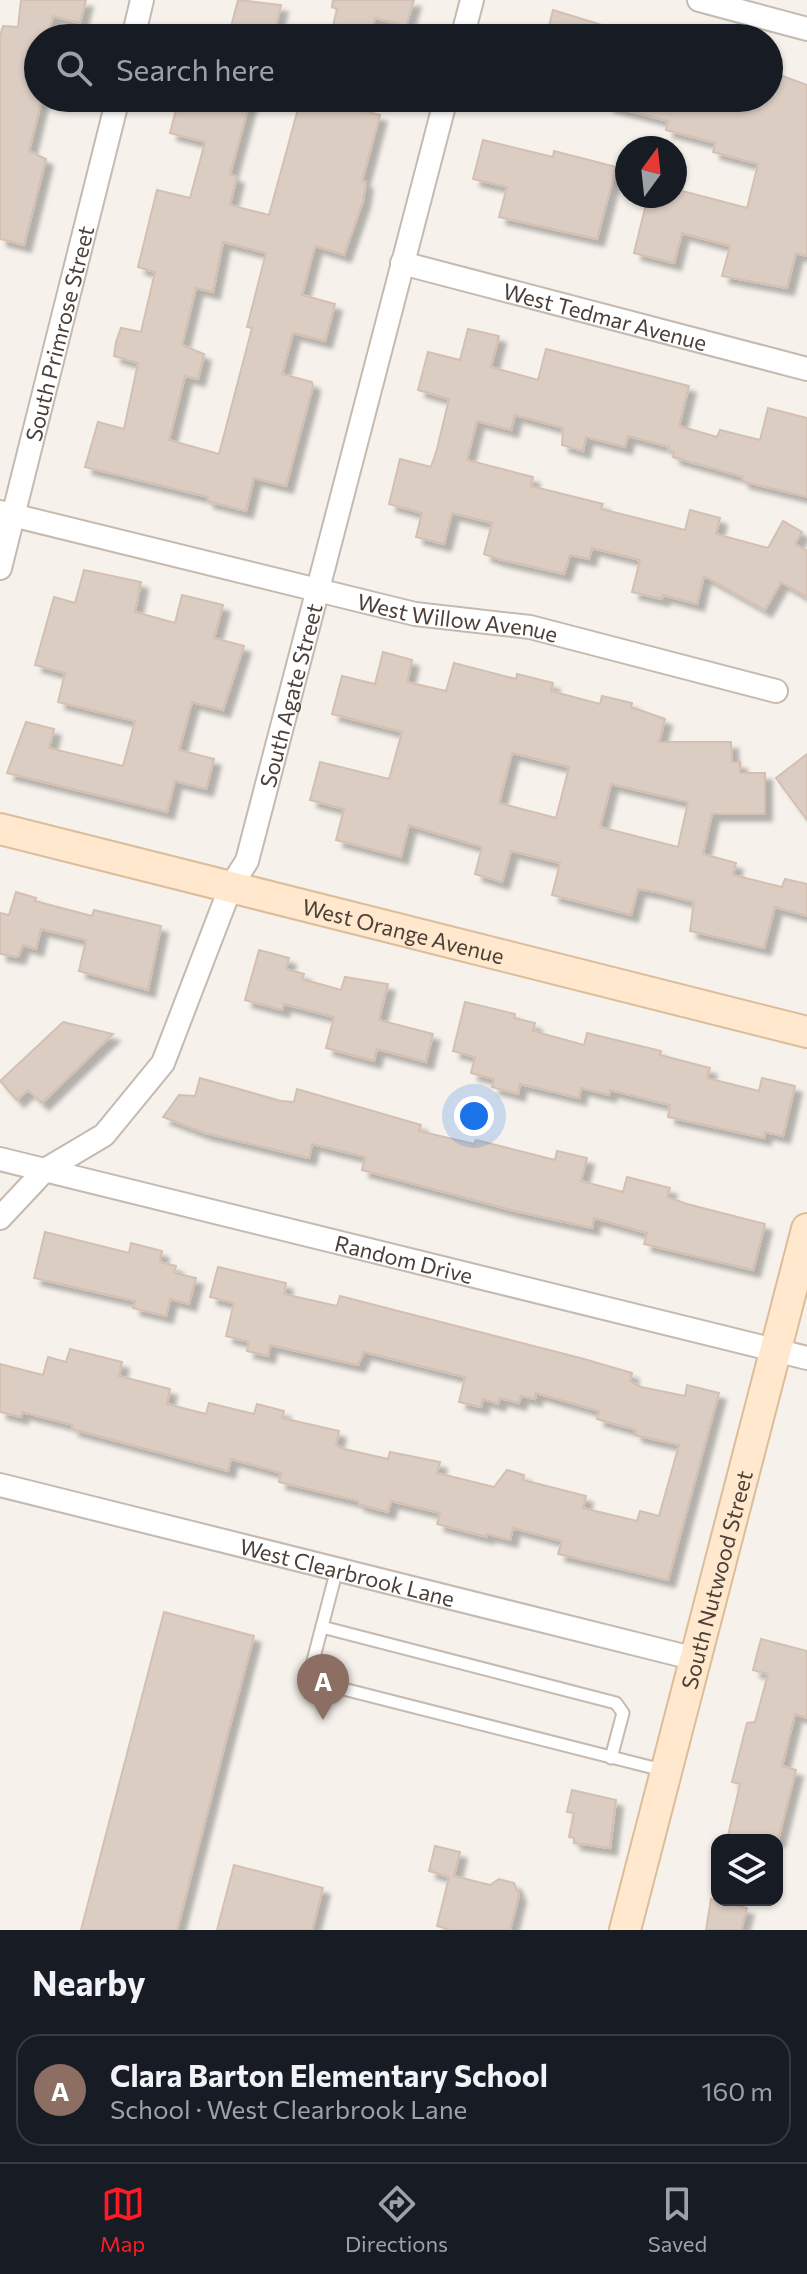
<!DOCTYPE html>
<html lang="en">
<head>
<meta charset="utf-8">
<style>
  :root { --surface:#171b24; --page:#242831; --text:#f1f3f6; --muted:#9ea1a6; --line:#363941; --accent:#ff1a27 }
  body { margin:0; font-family:Commissioner,sans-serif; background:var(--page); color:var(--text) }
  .controls { position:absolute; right:24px; bottom:24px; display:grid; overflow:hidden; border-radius:16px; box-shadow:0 2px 6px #0004 }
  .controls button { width:72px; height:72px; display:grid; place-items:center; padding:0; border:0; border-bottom:2px solid var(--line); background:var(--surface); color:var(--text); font:40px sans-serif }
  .compass { position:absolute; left:615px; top:136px; width:72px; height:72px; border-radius:50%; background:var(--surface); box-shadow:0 2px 6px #0004; rotate:15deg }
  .you { position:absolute; left:474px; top:1116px; width:28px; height:28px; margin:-20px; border:6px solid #fff; border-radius:50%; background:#1a73e8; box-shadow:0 0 0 12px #1a73e833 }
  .badge { display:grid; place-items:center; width:52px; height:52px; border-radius:50%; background:var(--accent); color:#fff; font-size:26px; font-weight:700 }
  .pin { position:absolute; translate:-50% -66px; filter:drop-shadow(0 2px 4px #0008) }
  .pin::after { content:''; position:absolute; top:42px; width:28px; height:24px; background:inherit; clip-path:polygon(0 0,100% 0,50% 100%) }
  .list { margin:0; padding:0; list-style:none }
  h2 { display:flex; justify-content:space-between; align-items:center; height:104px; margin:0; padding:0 32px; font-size:34px }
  h2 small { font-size:26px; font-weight:400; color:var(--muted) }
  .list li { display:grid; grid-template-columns:52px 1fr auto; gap:24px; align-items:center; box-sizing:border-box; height:112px; margin:0 16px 16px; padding:0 16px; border:2px solid var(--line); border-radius:24px }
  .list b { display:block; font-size:30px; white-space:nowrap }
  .list p { margin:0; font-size:26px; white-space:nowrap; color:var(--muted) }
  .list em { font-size:26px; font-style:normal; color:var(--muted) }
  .icon { flex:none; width:44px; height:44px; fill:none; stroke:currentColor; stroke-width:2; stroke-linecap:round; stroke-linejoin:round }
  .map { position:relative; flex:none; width:807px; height:1930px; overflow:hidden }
  .search { position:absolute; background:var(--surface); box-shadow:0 2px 6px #0004; left:24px; right:24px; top:24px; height:88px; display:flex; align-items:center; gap:20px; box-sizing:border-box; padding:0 28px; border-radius:44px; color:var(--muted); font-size:30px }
  .sheet { height:232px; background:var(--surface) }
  nav { display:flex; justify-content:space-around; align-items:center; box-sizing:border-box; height:112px; border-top:2px solid var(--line); background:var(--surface); font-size:22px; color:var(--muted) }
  nav a { display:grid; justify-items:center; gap:4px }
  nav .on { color:var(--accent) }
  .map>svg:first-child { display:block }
</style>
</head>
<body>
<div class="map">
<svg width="807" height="1930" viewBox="0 0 807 1930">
  <defs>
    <filter id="shadow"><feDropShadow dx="7" dy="7" stdDeviation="2" flood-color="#0004"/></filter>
  </defs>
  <rect width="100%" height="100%" fill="#f6f1eb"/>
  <g fill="#dccdc2" stroke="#d4c0b2" stroke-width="2" fill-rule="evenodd" filter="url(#shadow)">
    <path d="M21,0H86L80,23L53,16L47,38H38V98H42L29,151L46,159L24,245L0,239V36L3,26L18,27Z"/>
    <path d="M238,0L281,5L273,38H228Z"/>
    <path d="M333,0H414L406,26L375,18L370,38H330L337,9L332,7Z"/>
    <path d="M553,10L621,31L620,38H546Z"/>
    <path d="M769,71L807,85V256L796,253L787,288L722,276L730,246L682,233L674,263L634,253L648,196H675V189L747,208L758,164L713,152L715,143L666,130L668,121L607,105L608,98H769Z"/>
    <path d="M199,98H251L230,174L237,177L230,205L269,215L301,98H352L349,107L380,115L362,181L366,182L363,201L344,255L315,246L302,295L335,304L325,341L293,333L282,374L312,382L313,386L286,486L254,478L246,511L207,501L208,497L85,467L98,422L124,429L138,363L114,356L116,342L121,328L141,332L155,272L138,267L157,190L190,198L205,142L170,133L178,102L197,106ZM223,242L266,253L247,327L252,328L219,454L169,440L185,376L198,379L204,354L182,345L196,288L213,292Z"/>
    <path d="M483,140L553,157L554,151L616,167L597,239L499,217L507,187L473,179Z"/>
    <path d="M468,329L499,336L491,367L538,380L546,349L689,386L679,426L717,437L720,430L760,440L768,408L807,418V497L742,481L743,477L673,457L674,452L668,450L669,447L628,436L625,447L586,437L583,451L562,445L563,428L515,415L511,430L477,421L467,460L533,477L531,486L603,504L601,509L685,530L690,510L720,518L716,534L768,548L783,521L802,532L795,544L807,551V597L781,582L765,610L704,576L697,604L663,595L662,599L632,592L640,560L592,548L589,559L570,555L564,574L498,559L484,554L492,523L452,513L444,544L416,537L422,513L389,504L400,459L431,467L437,449L449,399L418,390L428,352L460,360Z"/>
    <path d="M84,570L141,582L135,612L175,623L182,595L223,605L214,638L244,646L223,710L192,702L179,750L214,759L206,789L175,781L167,812L7,773L26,722L54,729L49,748L123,766L135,721L58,702L65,673L35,665L54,597L75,603Z"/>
    <path d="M383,652L412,660L407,682L446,691L454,663L516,679L517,674L553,683L551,691L600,704L602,696L632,703L631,707L665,719L659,742H731L732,762H740V773H765V814H712L703,854L736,863L733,875L782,887L785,879L807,884V916L775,907L764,948L690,931L694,902L656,892L638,889L631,915L552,895L560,863L511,851L502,882L475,874L482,847L409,825L401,857L336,840L344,809L310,800L320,762L389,779L402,732L332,714L342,676L375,684ZM512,753L569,767L556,818L499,803ZM611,784L688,802L678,847L600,827Z"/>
    <path d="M807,754V820L776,778Z"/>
    <path d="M16,892L36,898L35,901L92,916L94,910L161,926L148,990L79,971L86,940L41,929L36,949L23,945L18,957L0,954V913L9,915Z"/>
    <path d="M259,950L289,958L286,969L304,974L302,979L341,990L345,977L388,984L379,1020L433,1034L426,1062L377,1049L374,1061L326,1048L334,1017L284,1004L282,1010L245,1000Z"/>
    <path d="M465,1002L515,1014L514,1018L535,1023L533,1031L584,1045L587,1033L661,1051L660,1055L710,1068L707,1078L759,1091L762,1078L795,1086L783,1136L765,1132L764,1138L668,1117L670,1105L610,1090L609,1095L581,1088L579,1098L520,1084L518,1094L492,1087L494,1079L471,1073L475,1057L453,1051Z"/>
    <path d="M63,1022L113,1034L42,1103L28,1090L17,1100L0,1081Z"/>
    <path d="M200,1078L281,1101L294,1102L297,1089L421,1125L419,1131L474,1144L476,1140L555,1160L557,1151L587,1158L581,1181L623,1192L627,1177L670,1188L667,1197L687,1204L765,1224L753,1270L644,1244L647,1233L594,1218L592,1228L515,1211L362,1170L365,1157L312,1144L309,1158L205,1133L163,1117L179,1095L195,1096Z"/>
    <path d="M45,1232L129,1253L131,1243L162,1251L160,1262L176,1266L174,1273L196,1278L189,1304L170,1299L166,1316L133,1308L135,1301L34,1278Z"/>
    <path d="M218,1267L286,1283L284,1294L337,1306L340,1296L584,1359L632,1373L630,1381L641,1387L685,1396L687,1385L719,1393L668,1580L558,1554L562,1541L513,1528L510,1540L487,1534V1537L437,1524L440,1513L391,1501L388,1512L376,1509L358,1504V1501L279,1482L281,1473L231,1459L228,1471L72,1429L73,1425L22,1412L21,1417L0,1412V1364L43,1375L48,1357L66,1362L70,1349L122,1362L119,1376L170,1389L167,1404L206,1414L209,1403L254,1414L257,1404L284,1411L282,1418L339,1431L336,1445L344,1449L388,1459L390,1452L440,1462L437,1473L494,1487L507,1470L524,1475L523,1480L586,1496L583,1508L637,1521L640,1511L659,1516L679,1445L635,1435L636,1430L597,1419L599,1411L536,1393L535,1399L521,1396L519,1403L500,1398L498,1404L483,1399L481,1407L459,1402L465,1377L364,1352L358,1365L270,1345L268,1356L247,1351L249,1342L226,1336L234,1303L210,1297Z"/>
    <path d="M164,1612L254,1636L228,1733L177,1930H81Z"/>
    <path d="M761,1639L807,1651V1718L795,1714L782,1766L796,1770L778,1840H727L740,1784L732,1782L747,1723L755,1722L768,1674L753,1670Z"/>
    <path d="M572,1790L616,1800L610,1848L574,1843V1838L569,1837L574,1813L567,1812Z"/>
    <path d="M435,1846L460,1852L454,1876L490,1885L499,1879L514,1883L519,1895L510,1930H451L437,1926L449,1877L429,1871Z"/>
    <path d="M234,1865L323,1888L312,1930H217Z"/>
    <path d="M711,1899L747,1908L741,1930H706Z"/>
  </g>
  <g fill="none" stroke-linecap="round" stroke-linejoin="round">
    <defs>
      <g id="lane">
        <path d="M337,1569L308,1680L666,1771"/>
        <path d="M322,1627L616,1703L623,1713L611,1758"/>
      </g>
      <g id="street">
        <path d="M699,0L807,29"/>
        <path d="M133,38L142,0"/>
        <path d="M462,38L472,0"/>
        <path id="s1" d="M402,263L807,369"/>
        <path id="s2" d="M0,512L415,614L530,627L776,691"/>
        <path id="s3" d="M0,568L118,98"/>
        <path id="s4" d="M0,1159L807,1358"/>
        <path id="s5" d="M0,1218L45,1170L104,1135L163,1063L231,886L247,861L446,98"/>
        <path id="s6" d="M0,1485L696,1659"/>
      </g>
      <g id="secondary">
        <path id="s7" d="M0,829L807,1032"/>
        <path id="s8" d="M625,1930L807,1229"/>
      </g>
    </defs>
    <use href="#lane" stroke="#c6b9b0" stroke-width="15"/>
    <use href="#street" stroke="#c6b9b0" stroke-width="26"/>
    <use href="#secondary" stroke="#dcbd9a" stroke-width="34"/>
    <use href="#lane" stroke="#fff" stroke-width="11"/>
    <use href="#street" stroke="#fff" stroke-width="22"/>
    <use href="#secondary" stroke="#ffe8cd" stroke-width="30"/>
  </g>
  <g text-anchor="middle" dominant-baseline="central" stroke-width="7" stroke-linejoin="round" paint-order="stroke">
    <g font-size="22" fill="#4c4038" stroke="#fff">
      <text stroke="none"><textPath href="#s1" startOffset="210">West Tedmar Avenue</textPath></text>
      <text stroke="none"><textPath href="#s3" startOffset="242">South Primrose Street</textPath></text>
      <text stroke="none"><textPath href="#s2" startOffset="470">West Willow Avenue</textPath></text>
      <text stroke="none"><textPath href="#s5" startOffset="618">South Agate Street</textPath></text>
      <text stroke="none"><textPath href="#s7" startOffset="416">West Orange Avenue</textPath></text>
      <text stroke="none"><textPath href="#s4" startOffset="416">Random Drive</textPath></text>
      <text stroke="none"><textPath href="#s6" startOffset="358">West Clearbrook Lane</textPath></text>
      <text stroke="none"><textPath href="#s8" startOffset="362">South Nutwood Street</textPath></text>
    </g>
  </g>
</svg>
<div class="controls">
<button><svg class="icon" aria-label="layers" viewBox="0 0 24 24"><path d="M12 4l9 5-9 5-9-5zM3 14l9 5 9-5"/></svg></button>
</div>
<svg class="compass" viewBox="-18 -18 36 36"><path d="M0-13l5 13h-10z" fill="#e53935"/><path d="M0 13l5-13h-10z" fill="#9ea1a6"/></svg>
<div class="you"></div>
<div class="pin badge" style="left:323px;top:1720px;background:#8d6e63">A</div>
<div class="search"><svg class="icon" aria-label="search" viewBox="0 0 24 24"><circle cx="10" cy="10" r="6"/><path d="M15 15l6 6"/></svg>Search here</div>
</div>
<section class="sheet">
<h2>Nearby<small></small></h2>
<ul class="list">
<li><span class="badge" style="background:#8d6e63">A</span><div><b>Clara Barton Elementary School</b><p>School · West Clearbrook Lane</p></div><em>160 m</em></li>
</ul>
</section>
<nav>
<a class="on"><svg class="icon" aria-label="map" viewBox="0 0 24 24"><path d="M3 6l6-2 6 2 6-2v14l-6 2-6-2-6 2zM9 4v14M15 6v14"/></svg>Map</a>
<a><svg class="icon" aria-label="directions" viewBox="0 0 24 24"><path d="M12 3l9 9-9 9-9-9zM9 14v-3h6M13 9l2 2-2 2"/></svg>Directions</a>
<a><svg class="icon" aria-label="saved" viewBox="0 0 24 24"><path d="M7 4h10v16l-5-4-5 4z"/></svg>Saved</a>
</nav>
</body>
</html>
